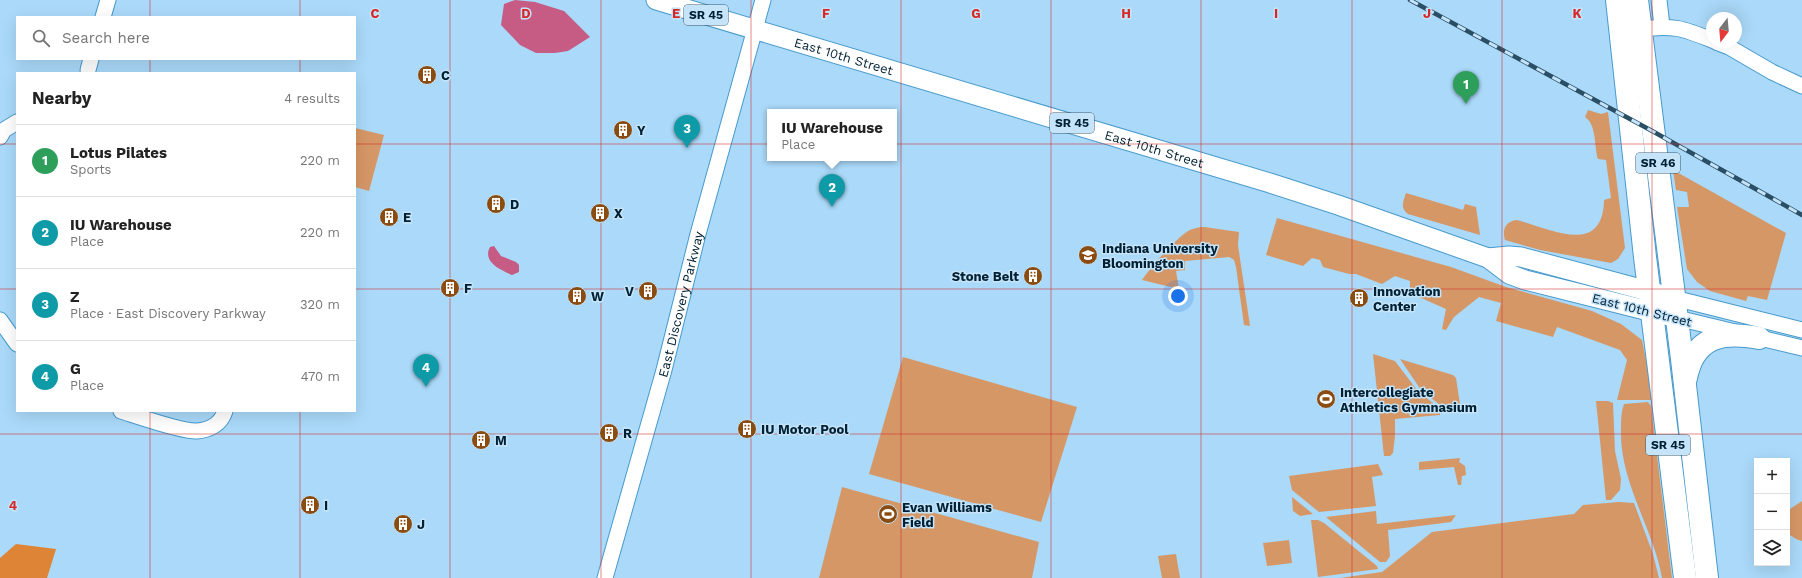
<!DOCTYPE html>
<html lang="en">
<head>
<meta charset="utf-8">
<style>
  :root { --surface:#fff; --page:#f6f6f6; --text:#222; --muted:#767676; --line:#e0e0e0; --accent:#8b4c11 }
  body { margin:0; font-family:"Work Sans",sans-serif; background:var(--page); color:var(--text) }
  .controls { position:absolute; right:12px; bottom:12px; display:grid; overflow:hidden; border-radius:0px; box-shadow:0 4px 16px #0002 }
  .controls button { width:36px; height:36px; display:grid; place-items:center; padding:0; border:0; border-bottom:1px solid var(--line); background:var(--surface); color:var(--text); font:20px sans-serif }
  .compass { position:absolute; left:1706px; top:12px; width:36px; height:36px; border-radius:50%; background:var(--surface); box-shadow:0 4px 16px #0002; rotate:196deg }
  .you { position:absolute; left:1178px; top:296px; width:14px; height:14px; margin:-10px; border:3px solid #fff; border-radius:50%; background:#1a73e8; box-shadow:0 0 0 6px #1a73e833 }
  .badge { display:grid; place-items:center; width:26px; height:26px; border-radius:50%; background:var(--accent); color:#fff; font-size:13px; font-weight:700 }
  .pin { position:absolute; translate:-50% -33px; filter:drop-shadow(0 1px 2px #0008) }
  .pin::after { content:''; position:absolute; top:21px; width:14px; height:12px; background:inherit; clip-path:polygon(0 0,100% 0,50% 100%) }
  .popup { position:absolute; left:767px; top:109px; width:130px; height:52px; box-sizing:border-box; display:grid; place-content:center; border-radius:0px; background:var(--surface); filter:drop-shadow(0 1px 3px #0005); font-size:13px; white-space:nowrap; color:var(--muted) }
  .popup b { font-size:15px; color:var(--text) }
  .popup::after { content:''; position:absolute; left:50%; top:100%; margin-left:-8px; border:8px solid transparent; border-top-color:var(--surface) }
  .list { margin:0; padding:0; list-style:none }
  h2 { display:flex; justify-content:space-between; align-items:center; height:52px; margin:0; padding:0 16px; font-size:17px }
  h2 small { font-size:13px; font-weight:400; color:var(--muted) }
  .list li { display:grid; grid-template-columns:26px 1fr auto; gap:12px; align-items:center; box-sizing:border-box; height:72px; padding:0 16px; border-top:1px solid var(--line) }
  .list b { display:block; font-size:15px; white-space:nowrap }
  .list p { margin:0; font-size:13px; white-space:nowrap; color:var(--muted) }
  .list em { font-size:13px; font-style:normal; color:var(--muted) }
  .icon { flex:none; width:22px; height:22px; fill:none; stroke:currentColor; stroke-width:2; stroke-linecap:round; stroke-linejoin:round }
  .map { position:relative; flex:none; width:1802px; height:578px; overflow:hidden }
  .search { position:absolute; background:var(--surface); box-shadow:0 4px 16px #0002; left:16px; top:16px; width:340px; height:44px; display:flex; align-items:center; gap:10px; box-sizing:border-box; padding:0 14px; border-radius:0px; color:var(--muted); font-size:15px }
  .panel { position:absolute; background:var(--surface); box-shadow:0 4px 16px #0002; left:16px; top:72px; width:340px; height:340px; border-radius:0px }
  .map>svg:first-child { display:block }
</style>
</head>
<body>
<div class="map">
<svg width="1802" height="578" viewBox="0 0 1802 578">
  <rect width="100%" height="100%" fill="#aad9f9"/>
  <g fill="#d69766">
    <path d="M1588,110L1601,114L1608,112L1625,248L1618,259L1611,263L1540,250L1505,240C1502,230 1505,221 1517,220C1550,229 1603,257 1604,200L1611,198L1606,160L1598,159C1594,147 1597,125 1585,117Z"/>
    <path d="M355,128L384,135L369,191L355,187Z"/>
    <path d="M1673,170L1786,233L1767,300L1748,296L1746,301L1710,291L1697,282L1687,269L1677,207H1689L1687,192L1676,190Z"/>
    <path d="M1406,193L1463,210L1465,204L1476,207L1480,235L1408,214C1400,208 1403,202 1406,193Z"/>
    <path d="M1277,218L1451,267L1506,287L1592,311L1621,324L1642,340L1654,400H1617L1627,360L1620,350L1557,327L1553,337L1496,321L1501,303L1479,297L1454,317L1446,330L1442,329L1446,309L1410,293V281L1395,276L1382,284L1356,274H1349L1323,267L1320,260L1312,258L1303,266L1266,255Z"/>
    <path d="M1204,227L1239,232L1238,245L1250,326L1244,325L1236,267L1234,260L1229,257L1185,261V270L1176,271L1179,289L1142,280C1151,267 1171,244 1184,234C1190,229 1197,227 1204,227Z"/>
    <path d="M1373,354L1395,361L1417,390L1440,409V415L1395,419V436L1393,453L1390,456H1384Z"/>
    <path d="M903,357L1077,407L1041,522L869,474Z"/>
    <path d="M1400,359L1453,375L1456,378L1461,411L1449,412L1421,390Z"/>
    <path d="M1596,401H1608L1613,403L1615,451L1621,479L1620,490L1611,500H1606Z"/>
    <path d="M1648,402L1651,406L1672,578H1662C1653,527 1619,482 1621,428C1621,420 1621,412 1624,404Z"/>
    <path d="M1460,458L1459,462L1465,466L1466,475L1462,476L1461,485H1458L1454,467L1419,470V462Z"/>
    <path d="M1378,464L1383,475L1372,477L1376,506L1319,512L1292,490L1289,476Z"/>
    <path d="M842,487L1039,542L1032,578H819Z"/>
    <path d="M1292,497L1313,514L1300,516L1293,511Z"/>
    <path d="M1802,501V541L1796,539L1787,533V511Z"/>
    <path d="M1619,502L1634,503L1653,554L1659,578H1340L1382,572L1432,532L1574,514L1583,505Z"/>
    <path d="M1376,511L1377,524L1456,515L1451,522L1388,530L1390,556L1386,562H1380L1326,517Z"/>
    <path d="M1311,520H1318L1324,523L1377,566L1378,569L1318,577Z"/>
    <path d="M1289,540L1292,563L1267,566L1263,543Z"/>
    <path d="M1176,554L1180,578H1162L1158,556Z"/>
  </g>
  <path fill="#de8436" d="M16,544L56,549L47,578H0V558Z"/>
  <g fill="#c65b84">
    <path d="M515,0L535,2L564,11L590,37L568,51L555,53H536L520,45L501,25L504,4Z"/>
    <path d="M494,246L501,256L516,262L519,265V272L512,275C501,270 482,262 490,247Z"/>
  </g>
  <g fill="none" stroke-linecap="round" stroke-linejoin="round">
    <defs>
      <g id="minor">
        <path d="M1659,0L1662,26"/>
        <path d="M103,17L108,0"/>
        <path d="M1641,29C1673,25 1682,28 1712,40"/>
        <path d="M1716,42L1729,47L1772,72L1802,86"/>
        <path d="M88,70L91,59"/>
        <path d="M0,137L4,130L17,122"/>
        <path d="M1674,298L1802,330"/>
        <path d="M1677,318L1802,348"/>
        <path d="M0,320L17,344"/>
        <path d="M121,411C137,416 182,432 197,431C210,430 221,424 225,411"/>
        <path id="s1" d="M605,578L664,370L698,234L763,0"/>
      </g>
      <g id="major">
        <path id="s2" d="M656,0L1270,183L1338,205L1488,258L1509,274L1525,280L1677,318"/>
        <path d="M1488,258L1509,256L1521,257L1674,298"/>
      </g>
      <g id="highway">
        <path d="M1617,0L1645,257L1685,578"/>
        <path d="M1637,0L1682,359L1707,578"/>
        <path d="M1686,378C1694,337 1721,331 1759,338"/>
      </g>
    </defs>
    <use href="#minor" stroke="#479acc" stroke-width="17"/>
    <use href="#major" stroke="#479acc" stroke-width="21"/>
    <use href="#highway" stroke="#479acc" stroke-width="24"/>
    <use href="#minor" stroke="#fff" stroke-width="15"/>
    <use href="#major" stroke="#fff" stroke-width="19"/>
    <use href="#highway" stroke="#fff" stroke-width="22"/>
    <defs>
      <path id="rail" d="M1410,0L1654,132L1802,215"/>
    </defs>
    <use href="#rail" stroke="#2a4e64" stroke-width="4.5"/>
    <use href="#rail" stroke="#c5e4f9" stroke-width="3" stroke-dasharray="9" stroke-linecap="butt"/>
  </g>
  <path fill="none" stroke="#d62828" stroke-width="1" stroke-opacity="0.55" d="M150,0V17M300,0V17M450,0V578M601,0V578M751,0V578M901,0V578M1051,0V578M1201,0V578M1352,0V578M1502,0V578M1652,0V578M150,59V73M300,59V73M0,144H17M355,144H1802M0,289H17M355,289H1802M150,411V578M300,411V578M0,434H1802"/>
  <defs>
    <symbol id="building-disc" viewBox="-11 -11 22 22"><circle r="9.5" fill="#8b4c11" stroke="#c5e4f9"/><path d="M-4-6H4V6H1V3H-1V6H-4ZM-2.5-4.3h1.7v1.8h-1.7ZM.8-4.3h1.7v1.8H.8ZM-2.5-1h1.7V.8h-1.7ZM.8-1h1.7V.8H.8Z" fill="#fff"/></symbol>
    <symbol id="university-disc" viewBox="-11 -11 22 22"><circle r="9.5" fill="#8b4c11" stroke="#c5e4f9"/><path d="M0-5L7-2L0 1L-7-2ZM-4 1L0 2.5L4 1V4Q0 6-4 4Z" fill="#fff"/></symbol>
    <symbol id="stadium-disc" viewBox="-11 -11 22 22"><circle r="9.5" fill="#8b4c11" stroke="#c5e4f9"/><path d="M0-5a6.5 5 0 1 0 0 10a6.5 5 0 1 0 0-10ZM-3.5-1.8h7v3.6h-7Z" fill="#fff"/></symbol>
  </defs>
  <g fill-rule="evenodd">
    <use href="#building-disc" x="416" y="64" width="22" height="22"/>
    <use href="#building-disc" x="612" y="119" width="22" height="22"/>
    <use href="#building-disc" x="485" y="193" width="22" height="22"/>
    <use href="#building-disc" x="589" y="202" width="22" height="22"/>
    <use href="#building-disc" x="378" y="206" width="22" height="22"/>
    <use href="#university-disc" x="1077" y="244" width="22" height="22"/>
    <use href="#building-disc" x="1022" y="265" width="22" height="22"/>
    <use href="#building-disc" x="439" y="277" width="22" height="22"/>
    <use href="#building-disc" x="637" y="280" width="22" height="22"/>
    <use href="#building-disc" x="566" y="285" width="22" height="22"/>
    <use href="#building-disc" x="1348" y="287" width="22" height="22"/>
    <use href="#stadium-disc" x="1315" y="388" width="22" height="22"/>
    <use href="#building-disc" x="736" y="418" width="22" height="22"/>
    <use href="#building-disc" x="598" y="422" width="22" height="22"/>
    <use href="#building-disc" x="470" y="429" width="22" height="22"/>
    <use href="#building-disc" x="299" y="494" width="22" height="22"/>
    <use href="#stadium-disc" x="877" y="503" width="22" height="22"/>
    <use href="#building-disc" x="392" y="513" width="22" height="22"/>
  </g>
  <g text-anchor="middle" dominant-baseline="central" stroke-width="3" stroke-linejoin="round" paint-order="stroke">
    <g fill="#c5e4f9" stroke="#3b5b6e" stroke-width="1">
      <rect x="684" y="5" width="44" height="20" rx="3"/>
      <rect x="1050" y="113" width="44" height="20" rx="3"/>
      <rect x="1636" y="153" width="44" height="20" rx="3"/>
      <rect x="1646" y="435" width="44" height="20" rx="3"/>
    </g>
    <g font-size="12" font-weight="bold" fill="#002033">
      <text x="706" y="15">SR 45</text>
      <text x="1072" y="123">SR 45</text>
      <text x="1658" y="163">SR 46</text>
      <text x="1668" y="445">SR 45</text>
    </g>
    <g font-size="13" fill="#002033" stroke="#c5e4f9">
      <text stroke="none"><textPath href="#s2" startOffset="196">East 10th Street</textPath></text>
      <text stroke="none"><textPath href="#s2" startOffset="520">East 10th Street</textPath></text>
      <text stroke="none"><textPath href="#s1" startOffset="284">East Discovery Parkway</textPath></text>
      <text transform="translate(1642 310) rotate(14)">East 10th Street</text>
    </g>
    <g font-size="13" font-weight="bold" fill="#002033" stroke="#c5e4f9" text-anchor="start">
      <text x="441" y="75">C</text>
      <text x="637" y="130">Y</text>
      <text x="510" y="204">D</text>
      <text x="614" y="213">X</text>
      <text x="403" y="217">E</text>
      <text x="1102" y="248">Indiana University<tspan x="1102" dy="15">Bloomington</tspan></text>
      <text x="1019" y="276" text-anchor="end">Stone Belt</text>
      <text x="464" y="288">F</text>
      <text x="634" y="291" text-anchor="end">V</text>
      <text x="1373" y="291">Innovation<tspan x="1373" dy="15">Center</tspan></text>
      <text x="591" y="296">W</text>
      <text x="1340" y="392">Intercollegiate<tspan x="1340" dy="15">Athletics Gymnasium</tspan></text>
      <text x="761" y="429">IU Motor Pool</text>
      <text x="623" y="433">R</text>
      <text x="495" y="440">M</text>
      <text x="324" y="505">I</text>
      <text x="902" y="507">Evan Williams<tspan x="902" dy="15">Field</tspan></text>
      <text x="417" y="524">J</text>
    </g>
  </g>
  <g font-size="13" text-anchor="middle" font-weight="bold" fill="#d62828" stroke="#c5e4f9" stroke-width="3" stroke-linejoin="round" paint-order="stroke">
    <text x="375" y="18">C</text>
    <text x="526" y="18">D</text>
    <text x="676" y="18">E</text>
    <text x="826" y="18">F</text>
    <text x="976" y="18">G</text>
    <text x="1126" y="18">H</text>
    <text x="1276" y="18">I</text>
    <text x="1427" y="18">J</text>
    <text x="1577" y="18">K</text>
    <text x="13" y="510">4</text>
  </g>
</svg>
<div class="controls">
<button>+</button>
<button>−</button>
<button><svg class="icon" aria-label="layers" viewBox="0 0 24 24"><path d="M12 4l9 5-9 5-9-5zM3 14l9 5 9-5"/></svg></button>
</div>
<svg class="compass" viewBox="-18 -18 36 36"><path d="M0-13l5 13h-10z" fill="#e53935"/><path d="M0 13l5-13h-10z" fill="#767676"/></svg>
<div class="you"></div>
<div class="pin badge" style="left:1466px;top:104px;background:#2e9e5b">1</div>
<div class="pin badge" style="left:832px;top:207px;background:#0f9aa8">2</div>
<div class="popup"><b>IU Warehouse</b>Place</div>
<div class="pin badge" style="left:687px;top:148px;background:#0f9aa8">3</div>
<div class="pin badge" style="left:426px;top:387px;background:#0f9aa8">4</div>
<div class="search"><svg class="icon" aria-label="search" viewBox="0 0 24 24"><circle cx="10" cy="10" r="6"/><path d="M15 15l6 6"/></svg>Search here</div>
<section class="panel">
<h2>Nearby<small>4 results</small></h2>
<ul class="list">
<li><span class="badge" style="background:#2e9e5b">1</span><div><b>Lotus Pilates</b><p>Sports</p></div><em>220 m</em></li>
<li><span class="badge" style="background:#0f9aa8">2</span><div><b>IU Warehouse</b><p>Place</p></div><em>220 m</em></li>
<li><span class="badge" style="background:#0f9aa8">3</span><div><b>Z</b><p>Place · East Discovery Parkway</p></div><em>320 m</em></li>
<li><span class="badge" style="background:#0f9aa8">4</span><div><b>G</b><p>Place</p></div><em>470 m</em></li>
</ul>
</section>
</div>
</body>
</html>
